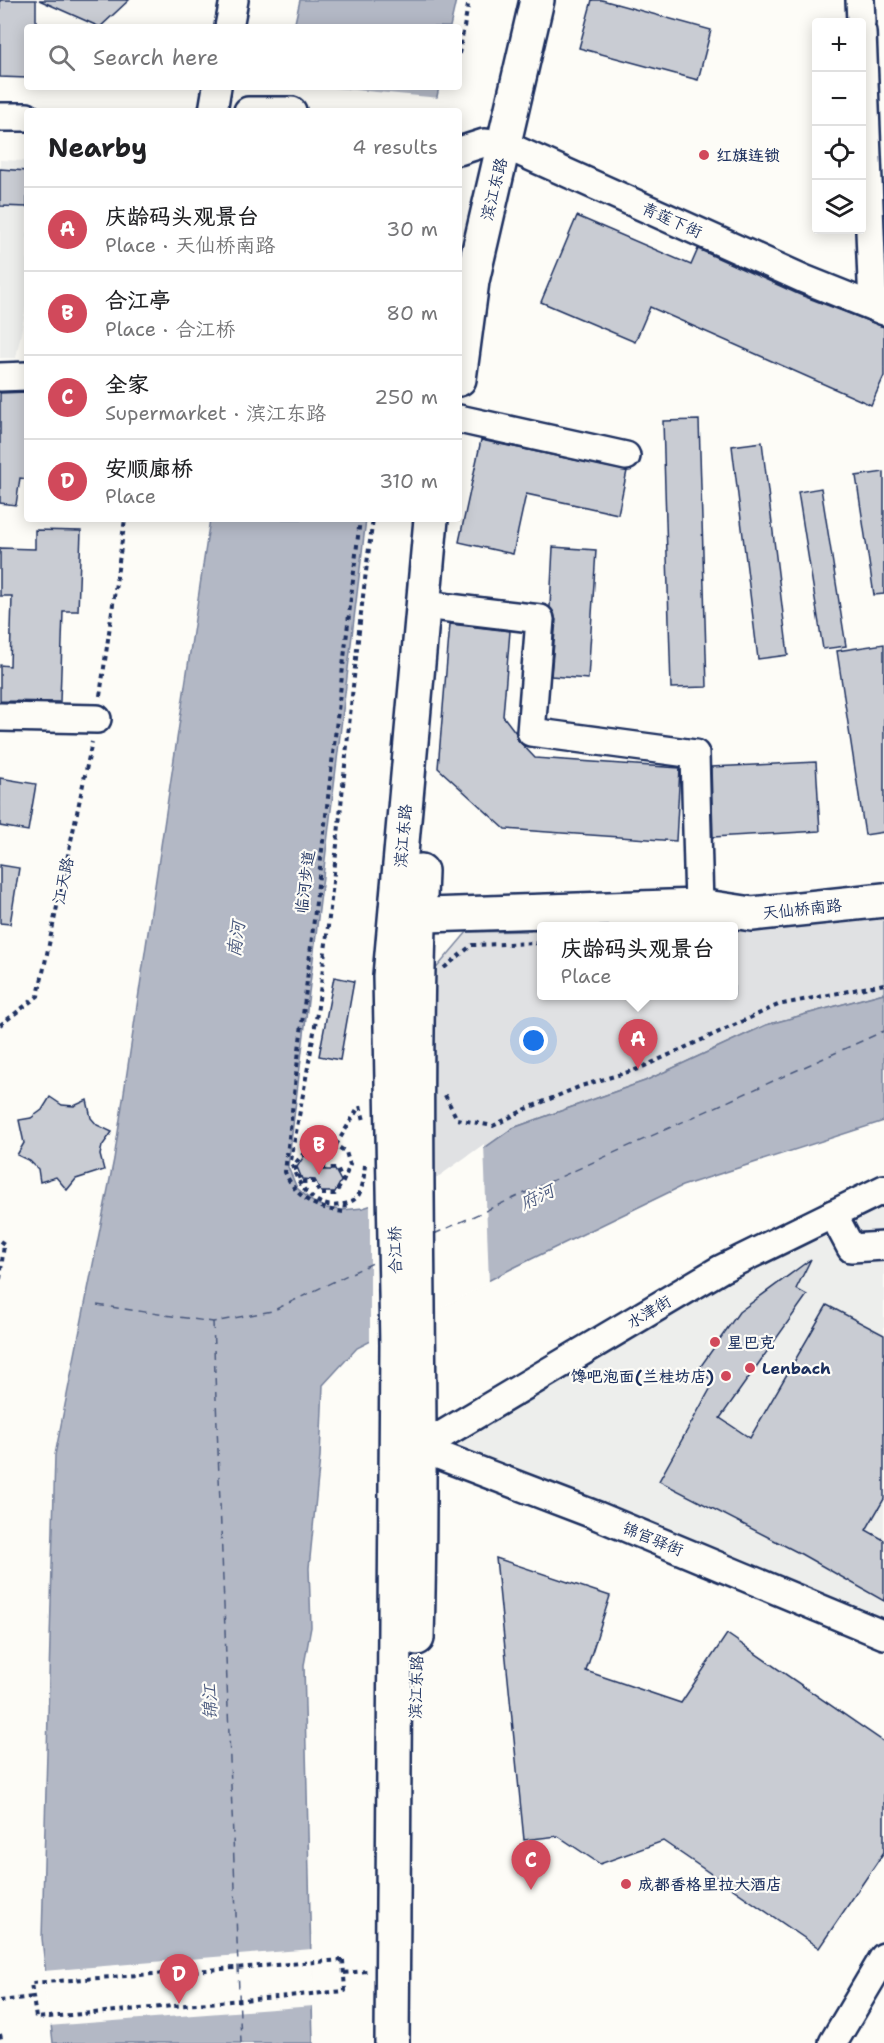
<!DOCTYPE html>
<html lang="en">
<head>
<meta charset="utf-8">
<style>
  :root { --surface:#fff; --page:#f6f6f6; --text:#202124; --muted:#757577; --line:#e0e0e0; --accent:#d1495b }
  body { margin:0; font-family:"Shantell Sans","LXGW WenKai TC",sans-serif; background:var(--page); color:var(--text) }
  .controls { position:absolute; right:18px; top:18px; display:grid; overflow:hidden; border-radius:6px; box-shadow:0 3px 15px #0003 }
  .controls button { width:54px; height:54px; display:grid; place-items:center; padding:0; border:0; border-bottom:2px solid var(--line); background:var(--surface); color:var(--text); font:30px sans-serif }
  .you { position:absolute; left:534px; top:1041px; width:21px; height:21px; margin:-15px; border:4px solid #fff; border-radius:50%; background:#1a73e8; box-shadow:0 0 0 9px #1a73e833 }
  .badge { display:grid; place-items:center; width:39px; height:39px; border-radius:50%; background:var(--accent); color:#fff; font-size:20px; font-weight:700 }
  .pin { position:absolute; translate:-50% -50px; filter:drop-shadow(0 2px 3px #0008) }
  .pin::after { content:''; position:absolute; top:32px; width:21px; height:18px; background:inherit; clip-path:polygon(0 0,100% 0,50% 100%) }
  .popup { position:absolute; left:537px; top:922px; width:201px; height:78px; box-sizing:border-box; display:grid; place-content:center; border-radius:6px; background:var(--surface); filter:drop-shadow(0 2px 4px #0005); font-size:20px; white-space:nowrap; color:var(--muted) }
  .popup b { font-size:22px; color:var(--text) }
  .popup::after { content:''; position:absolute; left:50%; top:100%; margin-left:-12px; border:12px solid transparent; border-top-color:var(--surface) }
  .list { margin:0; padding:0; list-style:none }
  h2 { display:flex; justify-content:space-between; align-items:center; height:78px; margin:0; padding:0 24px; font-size:26px }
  h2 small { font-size:20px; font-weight:400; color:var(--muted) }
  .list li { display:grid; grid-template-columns:39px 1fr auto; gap:18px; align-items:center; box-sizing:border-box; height:84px; padding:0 24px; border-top:2px solid var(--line) }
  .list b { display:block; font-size:22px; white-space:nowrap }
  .list p { margin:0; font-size:20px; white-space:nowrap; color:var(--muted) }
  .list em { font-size:20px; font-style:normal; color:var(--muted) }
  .icon { flex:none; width:33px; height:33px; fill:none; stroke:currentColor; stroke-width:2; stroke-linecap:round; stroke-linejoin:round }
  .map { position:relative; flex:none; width:884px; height:2043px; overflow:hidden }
  .search { position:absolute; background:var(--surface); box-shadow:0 3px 15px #0003; left:24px; top:24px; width:438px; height:66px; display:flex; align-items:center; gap:15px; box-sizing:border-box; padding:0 21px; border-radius:6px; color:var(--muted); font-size:22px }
  .panel { position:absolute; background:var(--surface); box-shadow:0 3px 15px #0003; left:24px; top:108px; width:438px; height:414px; border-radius:6px }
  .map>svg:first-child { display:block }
</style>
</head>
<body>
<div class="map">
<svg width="884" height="2043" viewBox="0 0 884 2043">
  <rect width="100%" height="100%" fill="#fdfcf7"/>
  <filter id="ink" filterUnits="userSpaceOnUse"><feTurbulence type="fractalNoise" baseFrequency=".0167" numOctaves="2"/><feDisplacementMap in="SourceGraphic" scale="12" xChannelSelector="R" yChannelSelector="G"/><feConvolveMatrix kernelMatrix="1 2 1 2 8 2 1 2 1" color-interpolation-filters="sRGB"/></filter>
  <g filter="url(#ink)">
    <g fill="#edeeec">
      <path d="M0,160L27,161V302L16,358H0Z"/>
      <path d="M884,1204V1624L444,1448L725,1283Z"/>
    </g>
    <path fill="#e0e1e3" stroke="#7e88a0" stroke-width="1.5" d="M884,918V993L766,1025L645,1081L513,1128L429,1187L422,985L467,932L542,931V996H734V927Z"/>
    <g fill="#b3b8c5" stroke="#76819c" stroke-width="1.5">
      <path d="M300,0H456L450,27H294Z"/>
      <path d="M282,87H439L434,111Z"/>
      <path d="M210,519H366L288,1167L297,1188L313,1202L326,1208L342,1210L363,1208L429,1187L513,1128L645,1081L766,1025L884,993V1121L682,1186L513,1268L357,1348L323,1385L320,1457L309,1568L311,1627L304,1665L313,2043H53L42,1938L55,1455L114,1159Z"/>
    </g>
    <g fill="#fdfcf7">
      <path d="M279,87H323L440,98L438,111H275Z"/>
      <path d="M484,1144L489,1283L370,1345V1202L428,1184Z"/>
      <path d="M312,1949L314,2006L48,2026L43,1971Z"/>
    </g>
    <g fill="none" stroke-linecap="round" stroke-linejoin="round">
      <g stroke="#49587d" stroke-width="1.5" stroke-dasharray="8 6" stroke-linecap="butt">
        <path d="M434,1234L884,1031"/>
        <path d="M97,1305L213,1322L272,1311L381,1259"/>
        <path d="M213,1322L241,2043"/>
      </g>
    </g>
    <g fill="#c9ccd3" stroke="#1b2f5e" stroke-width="1.5">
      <path d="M0,0H36V27H27V78L0,77Z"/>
      <path d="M39,0H129L100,27Z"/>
      <path d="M592,0H602L711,30L698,80L579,48Z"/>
      <path d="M0,169L27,171V207L0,206Z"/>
      <path d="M577,216L691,265L698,249L798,294L884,327V376L871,405L650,307L635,342L541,302Z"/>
      <path d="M27,392V479L20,478L16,505L0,503V393Z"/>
      <path d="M699,420L707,687L671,688L663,421Z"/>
      <path d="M481,440L627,471L618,514L526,494L513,554L459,542Z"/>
      <path d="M762,442L788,655L758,659L732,446Z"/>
      <path d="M884,472V594L874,595L856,476Z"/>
      <path d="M821,488L846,646L823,649L798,492Z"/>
      <path d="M35,530L81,531L78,611H63L60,702L0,701V665L10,666L12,596H0V548L35,549Z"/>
      <path d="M553,547L596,550L588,679L551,676L556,620L550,607Z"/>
      <path d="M450,624L510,631L503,716L516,733L517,739L535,758L680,768L676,841L505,829L438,768Z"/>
      <path d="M884,644V832L865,835L837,651Z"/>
      <path d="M816,762L820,831L713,837L711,767Z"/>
      <path d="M0,778L36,784L28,831L0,826Z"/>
      <path d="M0,865L19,868L10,924L0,923Z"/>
      <path d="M334,977L354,981L340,1060L319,1056Z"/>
      <path d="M50,1097L62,1105L74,1106L87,1100L91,1118L97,1125L112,1132L102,1146L100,1155L104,1170L76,1179L67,1190L56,1177L40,1182L38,1169L30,1161L17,1155L24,1143L19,1120L31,1118L42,1110Z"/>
      <path d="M304,1156L317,1158L322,1170H335L341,1181L335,1192H321L315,1180L302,1179L297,1167Z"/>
      <path d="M811,1259L796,1289L807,1295L720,1418L750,1438L827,1305L884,1335V1499L866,1530L884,1540V1601L801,1554L659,1481L714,1382L698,1370L739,1312Z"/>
      <path d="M496,1558L610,1596L586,1671L681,1703L727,1634L884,1742V1852L819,1948L663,1841L600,1864L558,1836L524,1840Z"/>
    </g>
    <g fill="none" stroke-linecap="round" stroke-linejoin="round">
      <defs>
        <g id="minor">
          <path d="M860,0L861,22"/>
          <path d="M229,27L234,0"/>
          <path d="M862,32L873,306"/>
          <path d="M213,111L217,87"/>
          <path d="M248,111H292"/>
          <path d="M0,117H27"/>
          <path d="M459,151L484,143L505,145L804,279L884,311"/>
          <path d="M0,377L27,376"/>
          <path d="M459,419L626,456"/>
          <path d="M433,606L540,619L531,732L695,754L699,906"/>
          <path d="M0,717L97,719"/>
          <path d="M833,1214L851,1248L884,1246"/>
          <path d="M420,1448L721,1269L884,1189"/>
          <path d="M420,1448L598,1516L884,1635"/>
          <path d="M833,2043L884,1957"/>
        </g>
        <g id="major">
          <path d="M459,379L472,281L537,0"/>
          <path d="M398,916L699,906L752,914L884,900"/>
          <path d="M417,1638C424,1383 410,1127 421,871"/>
          <path d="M392,2043L397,1345L390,976L431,519"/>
        </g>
      </defs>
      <use href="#minor" stroke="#1b2f5e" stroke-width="32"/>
      <use href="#major" stroke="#1b2f5e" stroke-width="38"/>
      <g stroke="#1b2f5e" stroke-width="4" stroke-dasharray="4.5 4.5" stroke-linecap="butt">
        <path d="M459,54L469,0"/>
        <path d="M100,696L125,519"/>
        <path d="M444,968L472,945L542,943"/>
        <path d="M0,1025L38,996L92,742"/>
        <path d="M445,1095L457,1119L493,1126L526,1109L581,1086L638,1069L778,1005L884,984"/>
        <path d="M360,1106L364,1120"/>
        <path d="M336,1145L359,1107"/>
        <path d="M304,1153L313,1140L326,1139L346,1152L350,1165L343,1182"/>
        <path d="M303,1154L318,1155L324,1168H337L343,1182L335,1194H320L314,1182H301L294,1165Z"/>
        <path d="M365,1165C364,1173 364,1182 361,1189C359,1198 352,1202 344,1204C316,1213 296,1184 291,1161C302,1096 316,1032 323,967C342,818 352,668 373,519"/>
        <path d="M345,1204L344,1212C316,1209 296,1198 285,1172L360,519"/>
        <path d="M0,1241L4,1244L0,1279"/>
        <path d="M343,1960L345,1991L36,2018L31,1983Z"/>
        <path d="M344,1973L367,1971"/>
        <path d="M0,2001L33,1997"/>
        <path d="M0,2034L2,2043"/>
      </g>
      <use href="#minor" stroke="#fdfcf7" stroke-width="27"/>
      <use href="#major" stroke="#fdfcf7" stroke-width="33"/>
    </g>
  </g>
  <g fill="#d1495b" stroke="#fdfcf7" stroke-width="2">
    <circle cx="704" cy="155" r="6"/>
    <circle cx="715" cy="1342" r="6"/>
    <circle cx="750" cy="1368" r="6"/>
    <circle cx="726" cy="1376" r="6"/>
    <circle cx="626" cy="1884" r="6"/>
  </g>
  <g text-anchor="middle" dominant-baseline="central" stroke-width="4.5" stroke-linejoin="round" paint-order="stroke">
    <g font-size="16" font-weight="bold" fill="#1b2f5e" stroke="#fdfcf7" text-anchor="start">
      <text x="716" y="155">红旗连锁</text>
      <text x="727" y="1342">星巴克</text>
      <text x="762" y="1368">Lenbach</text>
      <text x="714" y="1376" text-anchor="end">馋吧泡面(兰桂坊店)</text>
      <text x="638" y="1884">成都香格里拉大酒店</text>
    </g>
    <g font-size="16" fill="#1b2f5e" stroke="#fdfcf7">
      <text transform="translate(494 189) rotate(-76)">滨江东路</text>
      <text transform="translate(672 220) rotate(24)">青莲下街</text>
      <text transform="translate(403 836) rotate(-85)">滨江东路</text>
      <text transform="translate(63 881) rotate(-78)">江天路</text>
      <text transform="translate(305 882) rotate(-83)">临河步道</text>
      <text transform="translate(802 909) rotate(-6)">天仙桥南路</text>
      <text transform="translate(395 1250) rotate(-91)">合江桥</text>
      <text transform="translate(649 1312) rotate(-31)">水津街</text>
      <text transform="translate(653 1539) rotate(22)">锦官驿街</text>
      <text transform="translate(416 1687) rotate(-88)">滨江东路</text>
    </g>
    <g font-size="18" font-style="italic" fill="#49587d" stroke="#fdfcf7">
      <text transform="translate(236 939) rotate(-82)">南河</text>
      <text transform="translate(537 1197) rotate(-26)">府河</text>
      <text transform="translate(210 1702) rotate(-92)">锦江</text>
    </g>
  </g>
</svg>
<div class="controls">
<button>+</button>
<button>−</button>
<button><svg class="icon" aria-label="locate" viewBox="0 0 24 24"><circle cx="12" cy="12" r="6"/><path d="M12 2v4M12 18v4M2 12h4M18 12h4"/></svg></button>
<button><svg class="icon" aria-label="layers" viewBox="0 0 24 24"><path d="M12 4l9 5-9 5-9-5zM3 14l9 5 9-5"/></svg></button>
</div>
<div class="you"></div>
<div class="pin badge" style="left:638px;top:1069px">A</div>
<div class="popup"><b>庆龄码头观景台</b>Place</div>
<div class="pin badge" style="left:319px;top:1175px">B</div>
<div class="pin badge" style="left:531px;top:1890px">C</div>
<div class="pin badge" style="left:179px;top:2004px">D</div>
<div class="search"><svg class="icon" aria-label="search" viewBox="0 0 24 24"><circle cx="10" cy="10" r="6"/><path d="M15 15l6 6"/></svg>Search here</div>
<section class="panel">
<h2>Nearby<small>4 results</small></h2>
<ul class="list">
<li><span class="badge">A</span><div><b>庆龄码头观景台</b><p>Place · 天仙桥南路</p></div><em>30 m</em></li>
<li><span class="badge">B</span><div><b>合江亭</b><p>Place · 合江桥</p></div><em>80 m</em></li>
<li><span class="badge">C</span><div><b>全家</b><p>Supermarket · 滨江东路</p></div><em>250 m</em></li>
<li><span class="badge">D</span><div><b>安顺廊桥</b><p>Place</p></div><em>310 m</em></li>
</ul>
</section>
</div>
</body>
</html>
